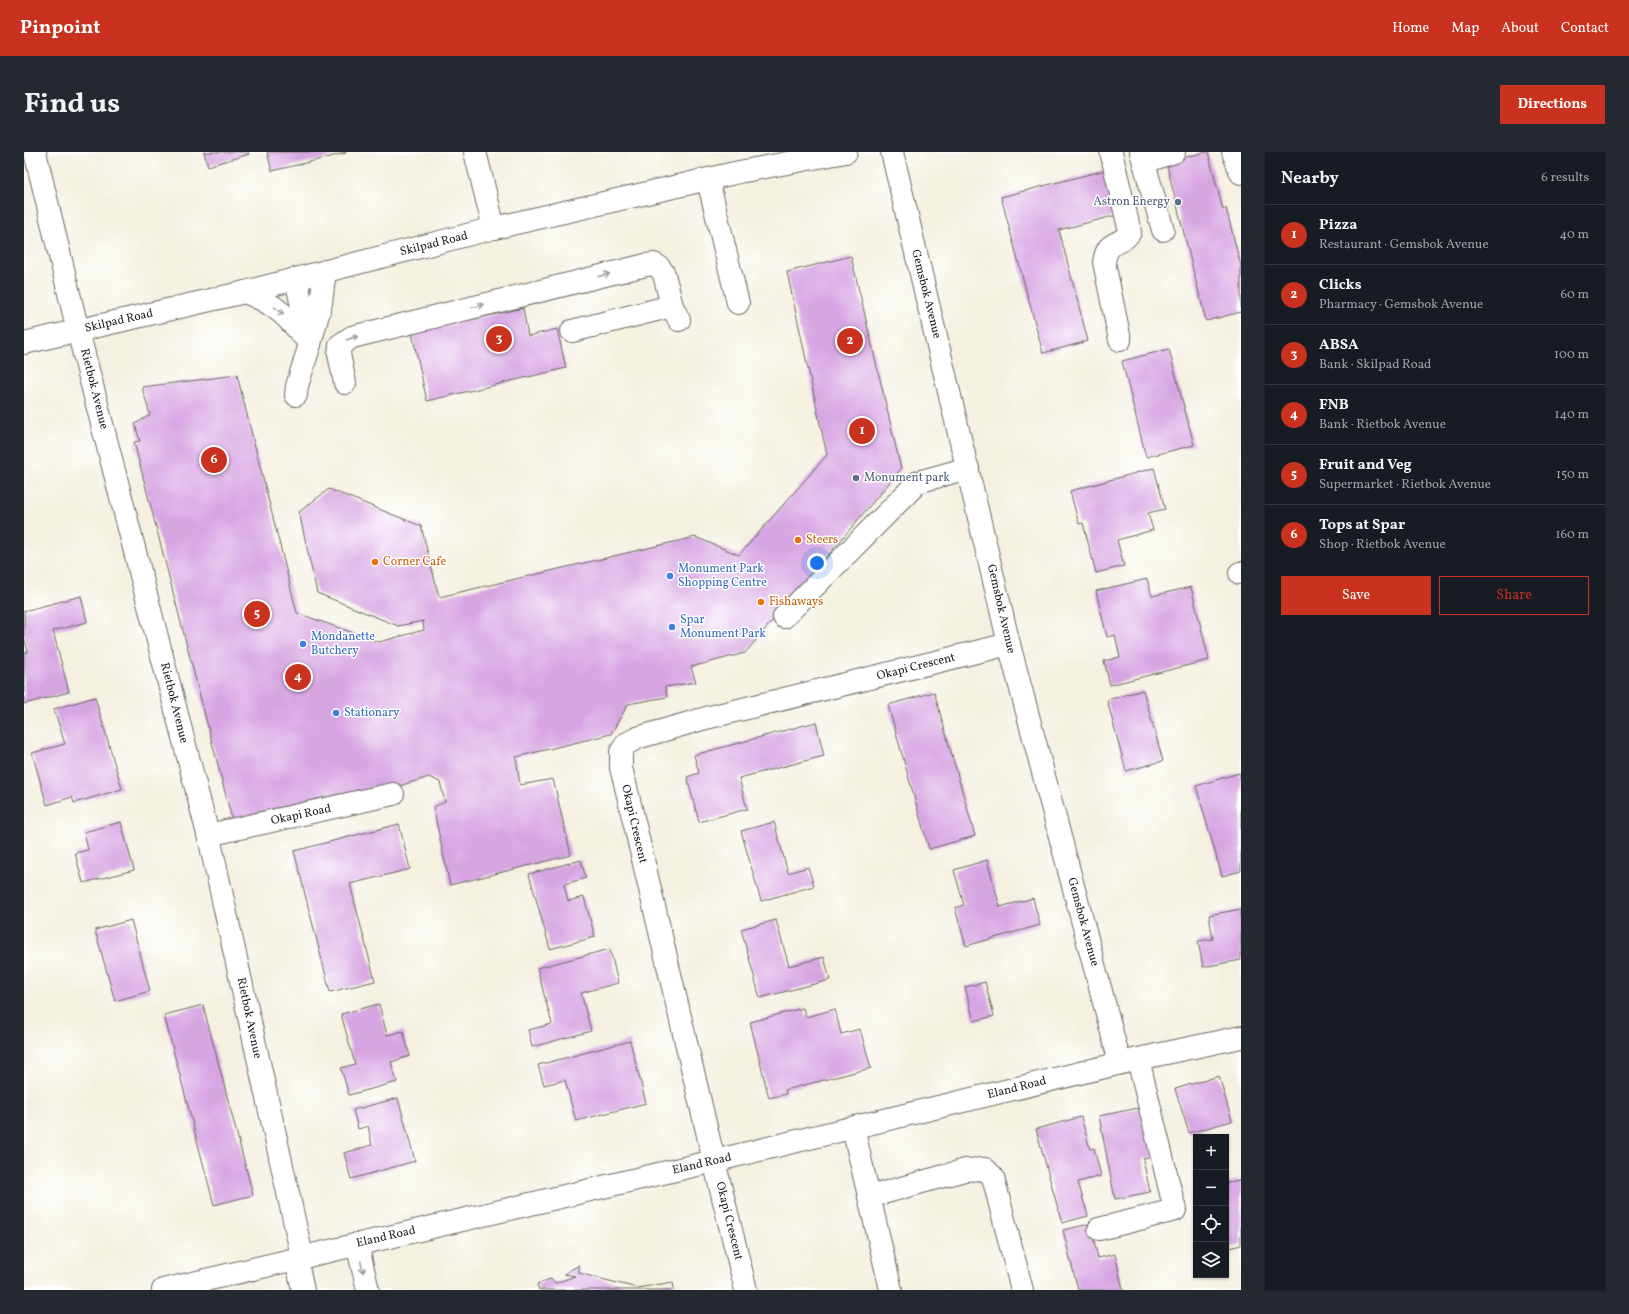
<!DOCTYPE html>
<html lang="en">
<head>
<meta charset="utf-8">
<style>
  :root { --surface:#171b24; --page:#242831; --text:#f1f3f6; --muted:#9ea1a6; --line:#363941; --accent:#c8321e }
  body { margin:0; font-family:Vollkorn,serif; background:var(--page); color:var(--text) }
  .controls { position:absolute; right:12px; bottom:12px; display:grid; overflow:hidden; border-radius:0px; box-shadow:0 1px 3px #0004 }
  .controls button { width:36px; height:36px; display:grid; place-items:center; padding:0; border:0; border-bottom:1px solid var(--line); background:var(--surface); color:var(--text); font:20px sans-serif }
  .you { position:absolute; left:793px; top:411px; width:14px; height:14px; margin:-10px; border:3px solid #fff; border-radius:50%; background:#1a73e8; box-shadow:0 0 0 6px #1a73e833 }
  .badge { display:grid; place-items:center; width:26px; height:26px; border-radius:50%; background:var(--accent); color:#fff; font-size:13px; font-weight:700 }
  .pin { position:absolute; translate:-50% -50%; border:2px solid #fff; box-shadow:0 1px 4px #0006 }
  .list { margin:0; padding:0; list-style:none }
  h2 { display:flex; justify-content:space-between; align-items:center; height:52px; margin:0; padding:0 16px; font-size:17px }
  h2 small { font-size:13px; font-weight:400; color:var(--muted) }
  .list li { display:grid; grid-template-columns:26px 1fr auto; gap:12px; align-items:center; box-sizing:border-box; height:60px; padding:0 16px; border-top:1px solid var(--line) }
  .list b { display:block; font-size:15px; white-space:nowrap }
  .list p { margin:0; font-size:13px; white-space:nowrap; color:var(--muted) }
  .list em { font-size:13px; font-style:normal; color:var(--muted) }
  .actions { display:flex; gap:8px; padding:12px 16px }
  .actions a { flex:1; padding:9px 0; border:1px solid var(--accent); border-radius:0px; text-align:center; font-size:14px; color:var(--accent) }
  .actions .main { background:var(--accent); color:#fff }
  .icon { flex:none; width:22px; height:22px; fill:none; stroke:currentColor; stroke-width:2; stroke-linecap:round; stroke-linejoin:round }
  .map { position:relative; flex:none; width:1217px; height:1138px; overflow:hidden; border-radius:0px }
  header { display:flex; align-items:center; gap:24px; box-sizing:border-box; height:56px; padding:0 20px; background:var(--accent); color:#fff }
  header strong { font-size:19px }
  nav { display:flex; gap:22px; margin-inline-start:auto; font-size:14px }
  .intro { display:flex; align-items:center; justify-content:space-between; box-sizing:border-box; height:96px; padding:0 24px }
  h1 { margin:0; font-size:28px }
  .button { padding:10px 18px; border-radius:0px; background:var(--accent); color:#fff; font-size:14px; font-weight:700 }
  main { display:flex; gap:24px; padding:0 24px }
  aside { flex:1; background:var(--surface); border-radius:0px; box-shadow:0 1px 3px #0004 }
  .map>svg:first-child { display:block }
</style>
</head>
<body>
<header>
<strong>Pinpoint</strong>
<nav><a>Home</a><a>Map</a><a>About</a><a>Contact</a></nav>
</header>
<div class="intro"><h1>Find us</h1><a class="button">Directions</a></div>
<main>
<div class="map">
<svg width="1217" height="1138" viewBox="0 0 1217 1138">
  <rect width="100%" height="100%" fill="#fff"/>
  <filter id="ink" filterUnits="userSpaceOnUse"><feTurbulence type="fractalNoise" baseFrequency=".025" numOctaves="2"/><feDisplacementMap in="SourceGraphic" scale="8" xChannelSelector="R" yChannelSelector="G"/><feConvolveMatrix kernelMatrix="1 2 1 2 8 2 1 2 1" color-interpolation-filters="sRGB"/></filter>
  <filter id="wash" filterUnits="userSpaceOnUse"><feTurbulence type="fractalNoise" baseFrequency=".012" numOctaves="4" result="noise"/><feDisplacementMap in="SourceGraphic" scale="16" xChannelSelector="R" yChannelSelector="G"/><feGaussianBlur stdDeviation="0.9" result="paint"/><feColorMatrix in="noise" values="0 0 0 0 0 0 0 0 0 0 0 0 0 0 0 0 0 1.4 0 .05"/><feComposite in="paint" operator="in"/></filter>
  <g filter="url(#wash)">
    <rect width="100%" height="100%" fill="#f4f1e0"/>
    <g id="blocks">
      <g fill="#d8a5e3">
        <path d="M180,0H224L225,2L184,14Z"/>
        <path d="M243,0H322V1L248,19Z"/>
        <path d="M1182,0H1184L1199,58L1202,56L1217,114V160L1182,169L1142,10Z"/>
        <path d="M1089,16L1101,61L1035,78L1064,189L1019,201L977,45Z"/>
        <path d="M827,104L877,317L721,501L667,515L672,530L641,535L643,545L604,552L587,582L492,605L496,633L529,627L547,703L426,733L409,655L421,650L416,630L405,625L375,634L209,671L110,290L116,289L111,272L126,263L118,235L213,223L273,461L355,490L400,478L399,469L374,474L293,441L275,360L305,337L397,374L415,445L671,385L715,403L803,303L763,120Z"/>
        <path d="M499,156L504,184L533,177L542,216L403,249L388,181Z"/>
        <path d="M1145,197L1170,293L1122,305L1098,209Z"/>
        <path d="M1130,316L1141,357L1124,361L1129,378L1093,388L1100,414L1072,421L1059,371L1055,372L1046,339Z"/>
        <path d="M1123,427L1128,444L1167,435L1185,508L1086,533L1080,509L1096,505L1091,483L1083,485L1072,439Z"/>
        <path d="M57,444L63,470L29,479L45,540L0,552V501L4,500L0,485V459Z"/>
        <path d="M1119,538L1139,609L1102,619L1083,548Z"/>
        <path d="M910,540L951,684L905,697L864,553Z"/>
        <path d="M71,545L98,637L50,651L48,645L23,653L8,601L41,592L30,557Z"/>
        <path d="M792,570L800,604L715,626L723,657L675,670L663,625L675,621L670,603Z"/>
        <path d="M1215,621L1217,629V719L1198,724L1172,634Z"/>
        <path d="M97,670L110,718L59,731L51,701L64,698L60,680Z"/>
        <path d="M750,670L764,721L784,715L790,734L737,749L717,679Z"/>
        <path d="M375,672L386,717L326,732L351,829L306,840L270,699Z"/>
        <path d="M557,708L562,726L540,732L544,749L560,745L571,785L526,797L505,722Z"/>
        <path d="M963,708L976,755L1009,746L1016,773L942,794L931,756L940,753L930,718Z"/>
        <path d="M1217,757V808L1179,815L1174,789L1189,787L1185,763Z"/>
        <path d="M107,768L126,839L91,849L71,778Z"/>
        <path d="M752,768L765,814L800,805L806,828L736,846L717,777Z"/>
        <path d="M586,797L594,831L557,841L567,879L508,895L504,878L528,872L513,816Z"/>
        <path d="M961,830L970,864L950,869L941,835Z"/>
        <path d="M355,852L363,883L379,879L386,904L367,910L373,930L325,943L317,916L331,912L317,862Z"/>
        <path d="M179,853L229,1043L190,1053L140,863Z"/>
        <path d="M779,856L782,865L811,857L817,882L836,877L847,916L761,938L762,942L745,946L726,870Z"/>
        <path d="M606,889L622,951L552,969L541,928L520,933L514,913Z"/>
        <path d="M1195,924L1208,969L1165,981L1151,937Z"/>
        <path d="M374,946L391,1009L327,1027L320,1001L348,993L344,974L334,977L329,958Z"/>
        <path d="M1119,955L1130,1005L1119,1007L1126,1040L1091,1047L1075,964Z"/>
        <path d="M1057,965L1066,997L1070,996L1077,1024L1054,1030L1064,1064L1038,1071L1012,977Z"/>
        <path d="M1215,1028L1217,1034V1093L1202,1097V1031Z"/>
        <path d="M1066,1072L1074,1106L1091,1102L1099,1138H1054L1039,1078Z"/>
        <path d="M555,1113V1121L573,1126L614,1136L649,1130L650,1138H515L513,1132L526,1127L532,1131L551,1124L540,1122Z"/>
      </g>
    </g>
  </g>
  <g filter="url(#ink)">
    <use href="#blocks" fill-opacity="0" stroke="#686761" stroke-width="1"/>
    <g fill="none" stroke-linecap="round" stroke-linejoin="round">
      <defs>
        <g id="minor">
          <path d="M11,0L54,179L187,694L278,1104"/>
          <path d="M451,0L470,76"/>
          <path d="M868,0L985,492L1096,911"/>
          <path d="M1087,0L1106,80C1095,97 1084,85 1080,110L1096,188"/>
          <path d="M1117,0L1139,78"/>
          <path d="M1209,0L1217,21"/>
          <path d="M1120,10L1150,0"/>
          <path d="M684,28L714,151"/>
          <path d="M272,127L286,192L273,234L272,243"/>
          <path d="M221,140C252,152 266,167 286,192L297,151L301,119"/>
          <path d="M548,179L648,154"/>
          <path d="M0,191L221,140L470,76L715,20L822,0"/>
          <path d="M321,231L315,202L316,193L328,185L622,113L630,112L635,115L640,122L648,154L655,168"/>
          <path d="M1216,421H1217"/>
          <path d="M760,465L894,330L944,316"/>
          <path d="M184,683L369,642"/>
          <path d="M829,976L867,1138"/>
          <path d="M845,1045L941,1018L961,1017L969,1025L998,1138"/>
          <path d="M1075,1077L1151,1058L1114,907"/>
          <path d="M333,1092L344,1138"/>
          <path d="M272,1106L279,1138"/>
          <path d="M139,1138L690,1009L1114,907L1217,885"/>
          <path d="M722,1138L690,1009L601,631L597,616V600L602,592L613,586L682,566L985,492"/>
        </g>
      </defs>
      <use href="#minor" stroke="#686761" stroke-width="24"/>
      <use href="#minor" stroke="#fff" stroke-width="22"/>
    </g>
    <defs><path id="oneway-shaft" d="M-6 0H5M1.5-3L5.5 0L1.5 3" fill="none" stroke-width="1.6" stroke-linecap="round" stroke-linejoin="round"/></defs>
    <g stroke="#999">
      <use href="#oneway-shaft" transform="translate(580 123) rotate(-14)"/>
      <use href="#oneway-shaft" transform="translate(454 154) rotate(-14)"/>
      <use href="#oneway-shaft" transform="translate(255 159) rotate(42)"/>
      <use href="#oneway-shaft" transform="translate(328 186) rotate(-19)"/>
      <use href="#oneway-shaft" transform="translate(338 1115) rotate(76)"/>
    </g>
  </g>
  <g fill="#5c6f8a" stroke="#fff" stroke-width="1.5">
    <circle cx="1154" cy="50" r="4"/>
    <circle cx="832" cy="326" r="4"/>
  </g>
  <g fill="#e8710a" stroke="#fff" stroke-width="1.5">
    <circle cx="774" cy="388" r="4"/>
    <circle cx="351" cy="410" r="4"/>
    <circle cx="737" cy="450" r="4"/>
  </g>
  <g fill="#3f7fe0" stroke="#fff" stroke-width="1.5">
    <circle cx="646" cy="424" r="4"/>
    <circle cx="648" cy="475" r="4"/>
    <circle cx="279" cy="492" r="4"/>
    <circle cx="312" cy="561" r="4"/>
  </g>
  <g text-anchor="middle" dominant-baseline="central" stroke-width="3" stroke-linejoin="round" paint-order="stroke">
    <g font-size="12" fill="#4e5e75" stroke="#fff" text-anchor="end">
      <text x="1146" y="50">Astron Energy</text>
      <text x="840" y="326" text-anchor="start">Monument park</text>
    </g>
    <g font-size="12" fill="#1c1c1c" stroke="#fff">
      <text transform="translate(410 92) rotate(-14)">Skilpad Road</text>
      <text transform="translate(902 142) rotate(76)">Gemsbok Avenue</text>
      <text transform="translate(95 169) rotate(-13)">Skilpad Road</text>
      <text transform="translate(70 237) rotate(76)">Rietbok Avenue</text>
      <text transform="translate(977 457) rotate(77)">Gemsbok Avenue</text>
      <text transform="translate(892 515) rotate(-14)">Okapi Crescent</text>
      <text transform="translate(150 551) rotate(76)">Rietbok Avenue</text>
      <text transform="translate(277 663) rotate(-12)">Okapi Road</text>
      <text transform="translate(610 672) rotate(77)">Okapi Crescent</text>
      <text transform="translate(1059 770) rotate(75)">Gemsbok Avenue</text>
      <text transform="translate(225 866) rotate(78)">Rietbok Avenue</text>
      <text transform="translate(993 936) rotate(-14)">Eland Road</text>
      <text transform="translate(678 1012) rotate(-13)">Eland Road</text>
      <text transform="translate(705 1069) rotate(76)">Okapi Crescent</text>
      <text transform="translate(362 1085) rotate(-13)">Eland Road</text>
    </g>
    <g font-size="12" fill="#c56008" stroke="#fff" text-anchor="start">
      <text x="782" y="388">Steers</text>
      <text x="359" y="410">Corner Cafe</text>
      <text x="745" y="450">Fishaways</text>
    </g>
    <g font-size="12" fill="#366cbe" stroke="#fff" text-anchor="start">
      <text x="654" y="417">Monument Park<tspan x="654" dy="14">Shopping Centre</tspan></text>
      <text x="656" y="468">Spar<tspan x="656" dy="14">Monument Park</tspan></text>
      <text x="287" y="485">Mondanette<tspan x="287" dy="14">Butchery</tspan></text>
      <text x="320" y="561">Stationary</text>
    </g>
  </g>
</svg>
<div class="controls">
<button>+</button>
<button>−</button>
<button><svg class="icon" aria-label="locate" viewBox="0 0 24 24"><circle cx="12" cy="12" r="6"/><path d="M12 2v4M12 18v4M2 12h4M18 12h4"/></svg></button>
<button><svg class="icon" aria-label="layers" viewBox="0 0 24 24"><path d="M12 4l9 5-9 5-9-5zM3 14l9 5 9-5"/></svg></button>
</div>
<div class="you"></div>
<div class="pin badge" style="left:838px;top:279px">1</div>
<div class="pin badge" style="left:826px;top:189px">2</div>
<div class="pin badge" style="left:475px;top:187px">3</div>
<div class="pin badge" style="left:274px;top:525px">4</div>
<div class="pin badge" style="left:233px;top:462px">5</div>
<div class="pin badge" style="left:190px;top:308px">6</div>
</div>
<aside>
<h2>Nearby<small>6 results</small></h2>
<ul class="list">
<li><span class="badge">1</span><div><b>Pizza</b><p>Restaurant · Gemsbok Avenue</p></div><em>40 m</em></li>
<li><span class="badge">2</span><div><b>Clicks</b><p>Pharmacy · Gemsbok Avenue</p></div><em>60 m</em></li>
<li><span class="badge">3</span><div><b>ABSA</b><p>Bank · Skilpad Road</p></div><em>100 m</em></li>
<li><span class="badge">4</span><div><b>FNB</b><p>Bank · Rietbok Avenue</p></div><em>140 m</em></li>
<li><span class="badge">5</span><div><b>Fruit and Veg</b><p>Supermarket · Rietbok Avenue</p></div><em>150 m</em></li>
<li><span class="badge">6</span><div><b>Tops at Spar</b><p>Shop · Rietbok Avenue</p></div><em>160 m</em></li>
</ul>
<div class="actions"><a class="main">Save</a><a>Share</a></div>
</aside>
</main>
</body>
</html>
